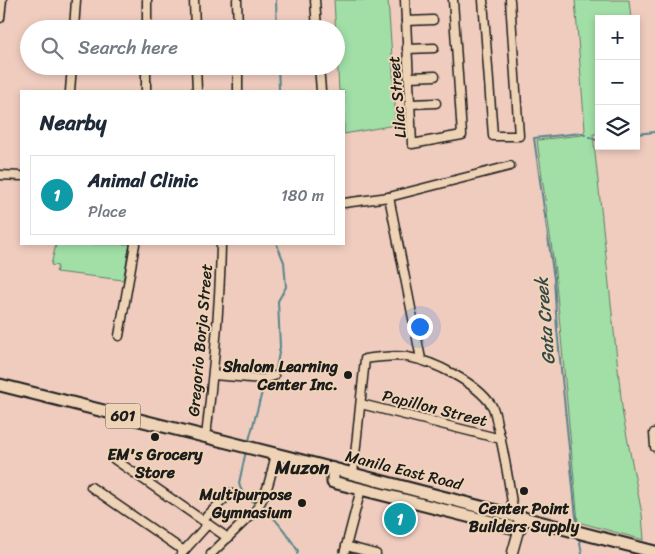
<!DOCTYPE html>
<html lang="en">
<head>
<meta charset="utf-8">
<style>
  :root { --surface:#fff; --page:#f2f2f3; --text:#1f2937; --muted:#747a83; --line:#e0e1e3; --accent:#db2777 }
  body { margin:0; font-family:Sriracha,sans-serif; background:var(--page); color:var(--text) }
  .controls { position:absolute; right:15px; top:15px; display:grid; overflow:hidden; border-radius:0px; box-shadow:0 2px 8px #0003 }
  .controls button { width:45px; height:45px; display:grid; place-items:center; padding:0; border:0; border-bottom:1px solid var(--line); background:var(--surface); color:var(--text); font:25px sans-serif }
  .you { position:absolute; left:419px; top:326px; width:18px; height:18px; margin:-12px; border:4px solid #fff; border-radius:50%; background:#1a73e8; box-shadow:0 0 0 8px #1a73e833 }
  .badge { display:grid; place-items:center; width:32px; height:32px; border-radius:50%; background:var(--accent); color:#fff; font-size:16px; font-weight:700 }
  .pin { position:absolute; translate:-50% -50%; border:2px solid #fff; box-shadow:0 1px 5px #0006 }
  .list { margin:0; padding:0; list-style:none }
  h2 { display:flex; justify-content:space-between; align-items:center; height:65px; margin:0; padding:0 20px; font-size:21px }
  h2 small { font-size:16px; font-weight:400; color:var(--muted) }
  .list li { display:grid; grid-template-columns:32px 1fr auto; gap:15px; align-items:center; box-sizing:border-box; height:80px; margin:0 10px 10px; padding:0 10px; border:1px solid var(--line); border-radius:0px }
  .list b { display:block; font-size:19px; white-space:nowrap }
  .list p { margin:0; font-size:16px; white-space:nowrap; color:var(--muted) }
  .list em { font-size:16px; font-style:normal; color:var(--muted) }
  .icon { flex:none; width:28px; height:28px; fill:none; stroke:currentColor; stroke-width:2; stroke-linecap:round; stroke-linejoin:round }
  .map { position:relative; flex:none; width:655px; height:554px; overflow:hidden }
  .search { position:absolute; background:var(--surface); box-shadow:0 2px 8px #0003; left:20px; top:20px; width:325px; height:55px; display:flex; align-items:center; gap:12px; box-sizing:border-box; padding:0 18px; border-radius:28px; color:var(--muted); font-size:19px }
  .panel { position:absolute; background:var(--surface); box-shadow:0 2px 8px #0003; left:20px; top:90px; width:325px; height:155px; border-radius:0px }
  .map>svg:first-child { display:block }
</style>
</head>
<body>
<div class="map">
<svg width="655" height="554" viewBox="0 0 655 554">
  <rect width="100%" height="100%" fill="#f0ccbf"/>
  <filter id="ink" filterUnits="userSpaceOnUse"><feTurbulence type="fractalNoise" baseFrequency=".02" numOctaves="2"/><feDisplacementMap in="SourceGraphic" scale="10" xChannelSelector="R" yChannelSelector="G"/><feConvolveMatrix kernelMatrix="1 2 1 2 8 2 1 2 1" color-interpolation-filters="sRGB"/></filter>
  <g filter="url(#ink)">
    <g fill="#a1dfa7" stroke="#5e7e62">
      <path d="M334,0H388L395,100V125L344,134V91H339Z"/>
      <path d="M575,0H629L631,19H599V134H593L623,416L642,514L644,540L578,522L555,272L537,140L582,135L585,130Z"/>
      <path d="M56,244H130L123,280L56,272L58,266L51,265Z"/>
    </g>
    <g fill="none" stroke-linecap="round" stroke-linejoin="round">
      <g stroke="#54858a" stroke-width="2">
        <path d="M276,0L277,29"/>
        <path d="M278,66L279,89L280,91"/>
        <path d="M636,134L655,132"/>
        <path d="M589,137L596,140H599"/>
        <path d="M275,375L280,347L278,301L286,287L284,262L277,245V244"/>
        <path d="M248,444L265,381"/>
        <path d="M246,451L239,483C241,494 249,499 258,505"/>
        <path d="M262,507C277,519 288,535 298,551L297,554"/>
        <path d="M577,527L557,329L554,279L534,138L581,133L585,135"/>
        <path d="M579,537L582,554"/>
      </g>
      <defs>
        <g id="minor">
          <path d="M194,0L195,29"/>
          <path d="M237,0L238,29"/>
          <path d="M315,0L317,29"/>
          <path d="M405,0L412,144L462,135L453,0"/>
          <path d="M483,0L493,136H519L510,0"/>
          <path d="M0,18L2,0"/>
          <path d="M406,21L433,20"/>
          <path d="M74,29L76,0"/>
          <path d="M147,29V0"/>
          <path d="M407,49L434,48"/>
          <path d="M196,66L197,91"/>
          <path d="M238,66V91"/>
          <path d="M319,66L321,91"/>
          <path d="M409,77L435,76"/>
          <path d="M70,91L72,66"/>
          <path d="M146,91V66"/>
          <path d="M410,104L436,103"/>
          <path d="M0,175L21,176"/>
          <path d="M389,197L421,359"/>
          <path d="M344,203L389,197L510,166"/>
          <path d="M119,336L135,244"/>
          <path d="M213,375L263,379L274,376"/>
          <path d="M361,404L501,439"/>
          <path d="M654,433L655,447"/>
          <path d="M206,437C213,373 220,309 221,244"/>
          <path d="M114,459L228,538"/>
          <path d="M353,474L365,359C379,357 394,355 407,357C434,361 477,383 492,406C495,411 496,419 497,424C505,454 509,485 514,515"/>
          <path d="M91,487L184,551"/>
          <path d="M203,520L230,493"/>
          <path d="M346,546L376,554"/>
          <path d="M181,554L208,524"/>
          <path d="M211,554L255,511C268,494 271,474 276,454"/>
          <path d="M344,554L361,489"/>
        </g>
        <path id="tertiary" d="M512,554L519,529"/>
        <g id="primary">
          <path d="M0,385L295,459L655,552"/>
          <path d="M333,469V482L519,529L522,517"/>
        </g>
      </defs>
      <use href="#minor" stroke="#1c1c1c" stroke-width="11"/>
      <use href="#tertiary" stroke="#1c1c1c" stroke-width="12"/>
      <use href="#primary" stroke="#1c1c1c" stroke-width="15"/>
      <use href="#minor" stroke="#efd3b6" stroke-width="8"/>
      <use href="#tertiary" stroke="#efd3b6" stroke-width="9"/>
      <use href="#primary" stroke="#efd3b6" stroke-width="11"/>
    </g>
  </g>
  <g fill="#1c1c1c" stroke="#efd3b6" stroke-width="2">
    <circle cx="348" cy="375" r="5"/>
    <circle cx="155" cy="437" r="5"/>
    <circle cx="524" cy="491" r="5"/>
    <circle cx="302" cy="503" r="5"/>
  </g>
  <g text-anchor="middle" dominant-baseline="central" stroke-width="4" stroke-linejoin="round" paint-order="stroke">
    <rect fill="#efd3b6" stroke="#5b534a" stroke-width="1" x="105.5" y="403.5" width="35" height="25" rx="4"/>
    <g font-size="15" font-weight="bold" fill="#1c1c1c">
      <text x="123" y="416">601</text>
    </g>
    <g font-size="16" fill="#1c1c1c" stroke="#efd3b6">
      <text transform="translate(397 97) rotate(-95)">Lilac Street</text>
      <text transform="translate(200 340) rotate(-85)">Gregorio Borja Street</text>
      <text transform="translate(435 408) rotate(14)">Papillon Street</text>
      <text transform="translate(404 470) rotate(14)">Manila East Road</text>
    </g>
    <g font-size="16" font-weight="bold" fill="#1c1c1c" stroke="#efd3b6" text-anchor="end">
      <text x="338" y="366">Shalom Learning<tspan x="338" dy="18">Center Inc.</tspan></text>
      <text x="155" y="454" text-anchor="middle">EM's Grocery<tspan x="155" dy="18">Store</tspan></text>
      <text x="292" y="494">Multipurpose<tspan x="292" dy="18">Gymnasium</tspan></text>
      <text x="524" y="508" text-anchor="middle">Center Point<tspan x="524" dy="18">Builders Supply</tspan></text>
    </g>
    <g font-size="18" font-style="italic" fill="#34484a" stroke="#efd3b6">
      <text transform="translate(545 321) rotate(-95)">Gata Creek</text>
    </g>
    <g font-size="19" font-weight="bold" fill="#1c1c1c" stroke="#efd3b6">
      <text x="302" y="467">Muzon</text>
    </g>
  </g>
</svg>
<div class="controls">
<button>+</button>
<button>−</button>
<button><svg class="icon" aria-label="layers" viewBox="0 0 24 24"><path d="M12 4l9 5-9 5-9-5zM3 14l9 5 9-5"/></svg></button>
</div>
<div class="you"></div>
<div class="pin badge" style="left:400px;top:519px;background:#0f9aa8">1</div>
<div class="search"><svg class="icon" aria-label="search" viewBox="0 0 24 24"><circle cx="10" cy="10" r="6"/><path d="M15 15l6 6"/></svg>Search here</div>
<section class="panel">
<h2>Nearby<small></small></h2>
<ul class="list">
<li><span class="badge" style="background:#0f9aa8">1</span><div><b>Animal Clinic</b><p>Place</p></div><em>180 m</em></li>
</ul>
</section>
</div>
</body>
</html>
